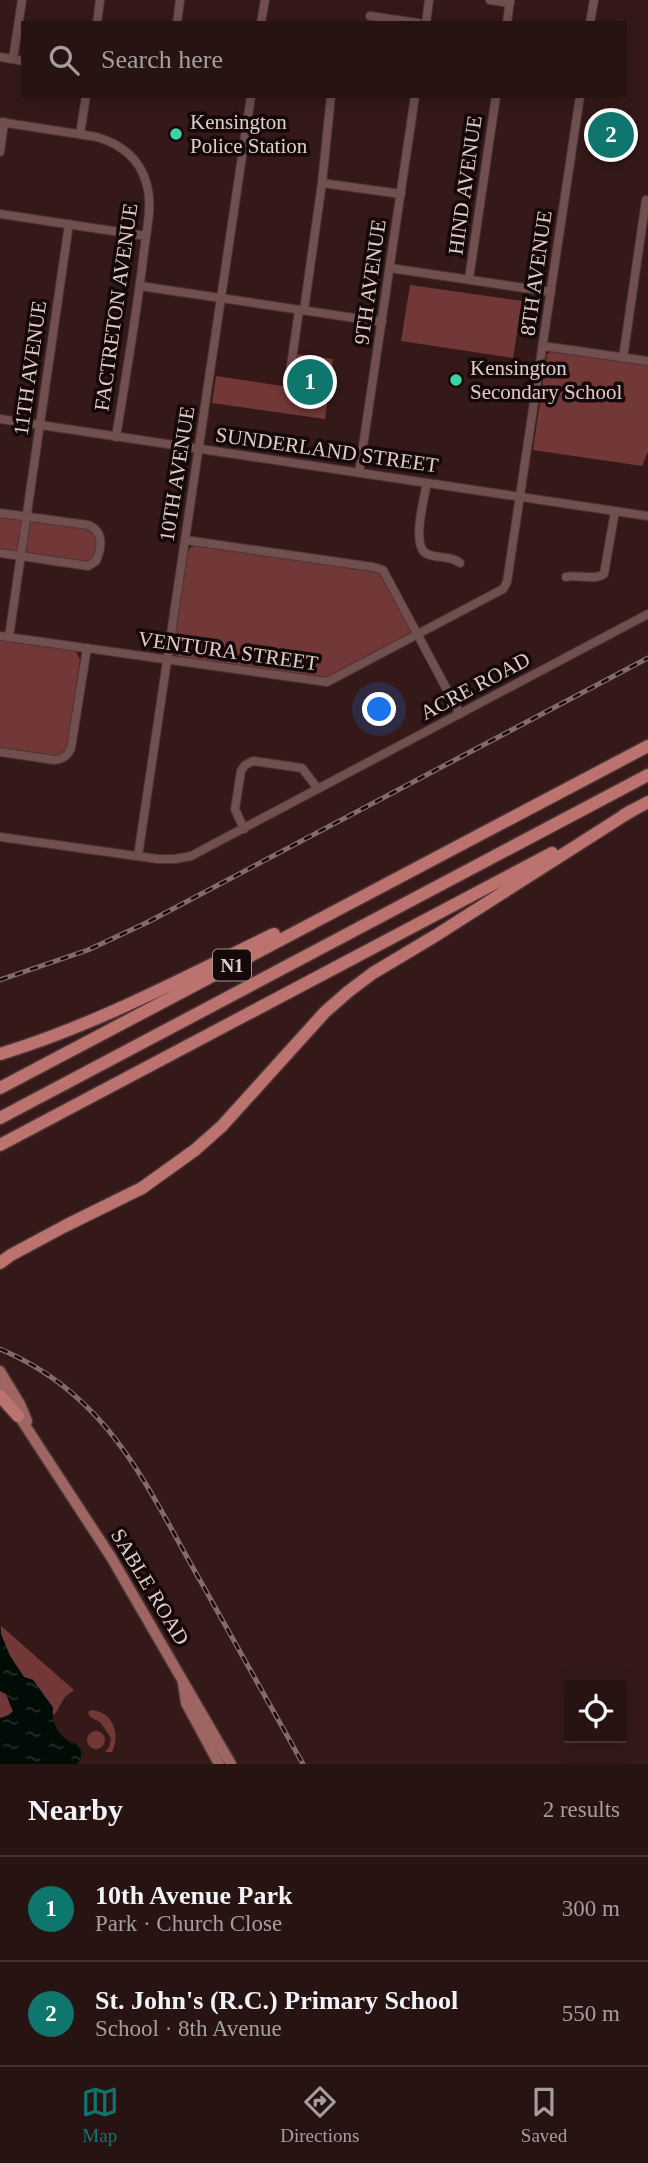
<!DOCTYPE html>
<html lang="en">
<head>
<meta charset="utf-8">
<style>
  :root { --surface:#281313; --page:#301c1c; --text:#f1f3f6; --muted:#a59ea0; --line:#443233; --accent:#0f766e }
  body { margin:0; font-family:Georgia,serif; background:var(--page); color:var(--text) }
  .controls { position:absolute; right:21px; bottom:21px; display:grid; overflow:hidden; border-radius:0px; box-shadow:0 4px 18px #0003 }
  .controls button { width:63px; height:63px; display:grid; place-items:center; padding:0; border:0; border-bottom:2px solid var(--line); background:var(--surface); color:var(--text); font:35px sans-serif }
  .you { position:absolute; left:380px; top:710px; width:24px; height:24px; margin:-18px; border:5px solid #fff; border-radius:50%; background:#1a73e8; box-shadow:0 0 0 10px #1a73e833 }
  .badge { display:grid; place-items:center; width:46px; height:46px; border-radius:50%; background:var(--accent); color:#fff; font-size:23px; font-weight:700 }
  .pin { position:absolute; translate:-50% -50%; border:4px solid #fff; box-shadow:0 2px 7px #0006 }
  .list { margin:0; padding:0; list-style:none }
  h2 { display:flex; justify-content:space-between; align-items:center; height:91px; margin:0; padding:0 28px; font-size:30px }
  h2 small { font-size:23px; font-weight:400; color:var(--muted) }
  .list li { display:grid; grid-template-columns:46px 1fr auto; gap:21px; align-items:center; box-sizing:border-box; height:105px; padding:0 28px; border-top:2px solid var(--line) }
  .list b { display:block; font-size:26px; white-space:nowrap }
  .list p { margin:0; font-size:23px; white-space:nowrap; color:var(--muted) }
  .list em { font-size:23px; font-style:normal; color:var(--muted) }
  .icon { flex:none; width:38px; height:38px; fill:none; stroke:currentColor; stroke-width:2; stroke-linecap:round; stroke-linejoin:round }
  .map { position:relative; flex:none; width:648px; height:1764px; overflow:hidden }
  .search { position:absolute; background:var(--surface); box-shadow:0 4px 18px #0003; left:21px; right:21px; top:21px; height:77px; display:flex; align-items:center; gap:18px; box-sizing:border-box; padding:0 24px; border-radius:0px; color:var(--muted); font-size:26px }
  .sheet { height:301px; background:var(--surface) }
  nav { display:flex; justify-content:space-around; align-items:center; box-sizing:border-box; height:98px; border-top:2px solid var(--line); background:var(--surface); font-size:19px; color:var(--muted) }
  nav a { display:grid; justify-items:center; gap:4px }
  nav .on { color:var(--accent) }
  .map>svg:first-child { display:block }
</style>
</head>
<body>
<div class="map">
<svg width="648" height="1764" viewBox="0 0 648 1764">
  <defs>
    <pattern id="water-ripples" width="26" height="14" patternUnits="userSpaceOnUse" patternTransform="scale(1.75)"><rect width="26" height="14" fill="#020c07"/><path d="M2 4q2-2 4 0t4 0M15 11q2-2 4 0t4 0" fill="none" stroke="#272e2a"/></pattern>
  </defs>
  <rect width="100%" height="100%" fill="#351919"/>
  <g fill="#713837">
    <path d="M410,285L522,301L513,358L401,341Z"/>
    <path d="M552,351L648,365V452L642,466L533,450L547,354Z"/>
    <path d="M295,354L333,359L325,419L212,403L216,376L290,387Z"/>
    <path d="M0,513L92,526L100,547L88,566L0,553Z"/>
    <path d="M198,545L381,573L410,626V634L406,639L326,679L180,658L174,654L173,648L186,553L191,547Z"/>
    <path d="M0,638L76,651L80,660L67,748L63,755L56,756L0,748Z"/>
    <path d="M0,1625L74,1690L65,1697L55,1714L52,1715L53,1707L33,1680L24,1677L10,1656L1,1634Z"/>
    <path d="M0,1691L6,1694L13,1712L2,1718H0Z"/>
    <path d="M91,1710C113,1711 121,1735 112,1752H105L109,1747L111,1738L100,1722L90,1717L88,1712Z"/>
    <circle cx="96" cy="1740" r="9"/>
  </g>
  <path fill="url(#water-ripples)" d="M0,1620L1,1634L10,1656L24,1677L33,1680L53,1708C51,1724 59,1736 73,1744L74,1742L81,1750V1758L77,1764H0V1718L8,1716L13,1711L6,1694L0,1691Z"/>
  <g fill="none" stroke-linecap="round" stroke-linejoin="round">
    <defs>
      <g id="minor">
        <path d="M490,0L510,3"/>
        <path d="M370,16L418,23"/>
        <path d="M97,23L100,0"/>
        <path d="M177,23L180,0"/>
        <path d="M261,23L265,0"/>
        <path d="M426,23L429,0"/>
        <path d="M507,23L510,0"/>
        <path d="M590,23L594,0"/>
        <path d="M0,57L23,61"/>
        <path d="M13,59L22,0"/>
        <path d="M0,122L97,137C120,144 139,158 146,182C153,203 147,228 144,251C137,313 126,375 116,437"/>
        <path d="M80,134L86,96"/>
        <path d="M0,152L4,122"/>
        <path d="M322,183L401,194"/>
        <path d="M0,214L146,236"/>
        <path d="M390,268L551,292"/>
        <path d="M469,279L496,96"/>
        <path d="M140,286L382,322"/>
        <path d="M304,310L322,183L331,96"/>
        <path d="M543,346L648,361"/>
        <path d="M623,358L646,200"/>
        <path d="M289,380L299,310"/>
        <path d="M0,419L648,516"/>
        <path d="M359,473L415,96"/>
        <path d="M427,483C424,498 411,547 427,554C438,559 450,555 460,563"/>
        <path d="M0,513L88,525C104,531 102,547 96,561L88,566L0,553"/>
        <path d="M185,540L373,567L383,570L460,714"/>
        <path d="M566,577C579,574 594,581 604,574L615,511"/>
        <path d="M0,636L327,682L503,589L507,582L580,96"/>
        <path d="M9,637L69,224"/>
        <path d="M0,752L54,760C63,759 68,756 71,748L87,648"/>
        <path d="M244,829L235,809L241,771L245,765L253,761L302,768L318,789"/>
        <path d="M0,837L158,859H175L191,856L648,614"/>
        <path d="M138,856L251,96"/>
      </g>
      <g id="major">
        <path d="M0,1371L20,1404L27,1421"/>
        <path d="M0,1387L111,1557L231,1764"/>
        <path d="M183,1683L186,1703L219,1764"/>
      </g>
      <g id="highway">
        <path d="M624,815L648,802"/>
        <path d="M0,1054C96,1025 185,977 274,934"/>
        <path d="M0,1088L648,746"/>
        <path d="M0,1118L648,775"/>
        <path d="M0,1145L552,853"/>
        <path d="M0,1263L11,1255L65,1226L142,1188L195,1150L222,1126L325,1012L349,991L373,973L435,936L631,811"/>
        <path d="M0,1396L18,1416"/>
      </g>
    </defs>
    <use href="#minor" stroke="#4b3434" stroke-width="10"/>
    <use href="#major" stroke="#4b3434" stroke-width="13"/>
    <use href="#highway" stroke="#4b3434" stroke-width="15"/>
    <use href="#minor" stroke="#704f4e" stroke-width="8"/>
    <use href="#major" stroke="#9e6562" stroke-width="10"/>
    <use href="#highway" stroke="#bc7370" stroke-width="12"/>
    <defs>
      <g id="rail">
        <path d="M0,980L88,950L148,922L648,658"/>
        <path d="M0,1349C110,1395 146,1486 201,1582C235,1643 269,1703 303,1764"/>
      </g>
    </defs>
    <use href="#rail" stroke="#846b6a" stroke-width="5"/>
    <use href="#rail" stroke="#150808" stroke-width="2.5" stroke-dasharray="8" stroke-linecap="butt"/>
  </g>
  <g fill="#39d4a5" stroke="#150808" stroke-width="2.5">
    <circle cx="176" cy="134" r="7"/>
    <circle cx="456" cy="380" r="7"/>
  </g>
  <g text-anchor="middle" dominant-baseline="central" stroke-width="7" stroke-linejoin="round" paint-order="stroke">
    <rect fill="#150808" stroke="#a39190" stroke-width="2" x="213" y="949.5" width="38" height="31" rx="5"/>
    <g font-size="19" font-weight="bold" fill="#e0ccca">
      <text x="232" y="965">N1</text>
    </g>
    <g font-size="21" fill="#e0ccca" stroke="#150808" text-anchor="start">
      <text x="190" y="122">Kensington<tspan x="190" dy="24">Police Station</tspan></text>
      <text x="470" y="368">Kensington<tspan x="470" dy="24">Secondary School</tspan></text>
    </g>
    <g font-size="21" fill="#e0ccca" stroke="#150808">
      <text transform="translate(465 185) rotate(-82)">HIND AVENUE</text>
      <text transform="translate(536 273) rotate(-82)">8TH AVENUE</text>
      <text transform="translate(370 282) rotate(-82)">9TH AVENUE</text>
      <text transform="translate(116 307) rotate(-82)">FACTRETON AVENUE</text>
      <text transform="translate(30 368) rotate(-82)">11TH AVENUE</text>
      <text transform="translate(327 450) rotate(8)">SUNDERLAND STREET</text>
      <text transform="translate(177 474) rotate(-81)">10TH AVENUE</text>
      <text transform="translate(228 651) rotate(8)">VENTURA STREET</text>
      <text transform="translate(475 686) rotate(-28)">ACRE ROAD</text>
      <text transform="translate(150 1587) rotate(59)">SABLE ROAD</text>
    </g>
  </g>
</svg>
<div class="controls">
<button><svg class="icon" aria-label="locate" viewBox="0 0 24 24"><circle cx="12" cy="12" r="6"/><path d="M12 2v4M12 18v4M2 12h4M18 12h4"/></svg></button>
</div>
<div class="you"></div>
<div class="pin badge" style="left:310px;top:382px">1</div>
<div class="pin badge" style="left:611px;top:135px">2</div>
<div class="search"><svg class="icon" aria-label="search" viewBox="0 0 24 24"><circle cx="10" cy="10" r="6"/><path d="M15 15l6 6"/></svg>Search here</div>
</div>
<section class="sheet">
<h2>Nearby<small>2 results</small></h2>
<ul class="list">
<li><span class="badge">1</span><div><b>10th Avenue Park</b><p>Park · Church Close</p></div><em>300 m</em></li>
<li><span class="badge">2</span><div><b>St. John's (R.C.) Primary School</b><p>School · 8th Avenue</p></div><em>550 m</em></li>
</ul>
</section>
<nav>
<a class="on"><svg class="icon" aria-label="map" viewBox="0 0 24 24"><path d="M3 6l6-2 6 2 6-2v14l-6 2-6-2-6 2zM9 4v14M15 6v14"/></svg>Map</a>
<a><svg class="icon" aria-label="directions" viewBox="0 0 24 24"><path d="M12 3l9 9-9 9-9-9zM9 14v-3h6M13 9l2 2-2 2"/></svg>Directions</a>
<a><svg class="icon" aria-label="saved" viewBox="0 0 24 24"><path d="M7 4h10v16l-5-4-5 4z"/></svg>Saved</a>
</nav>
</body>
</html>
